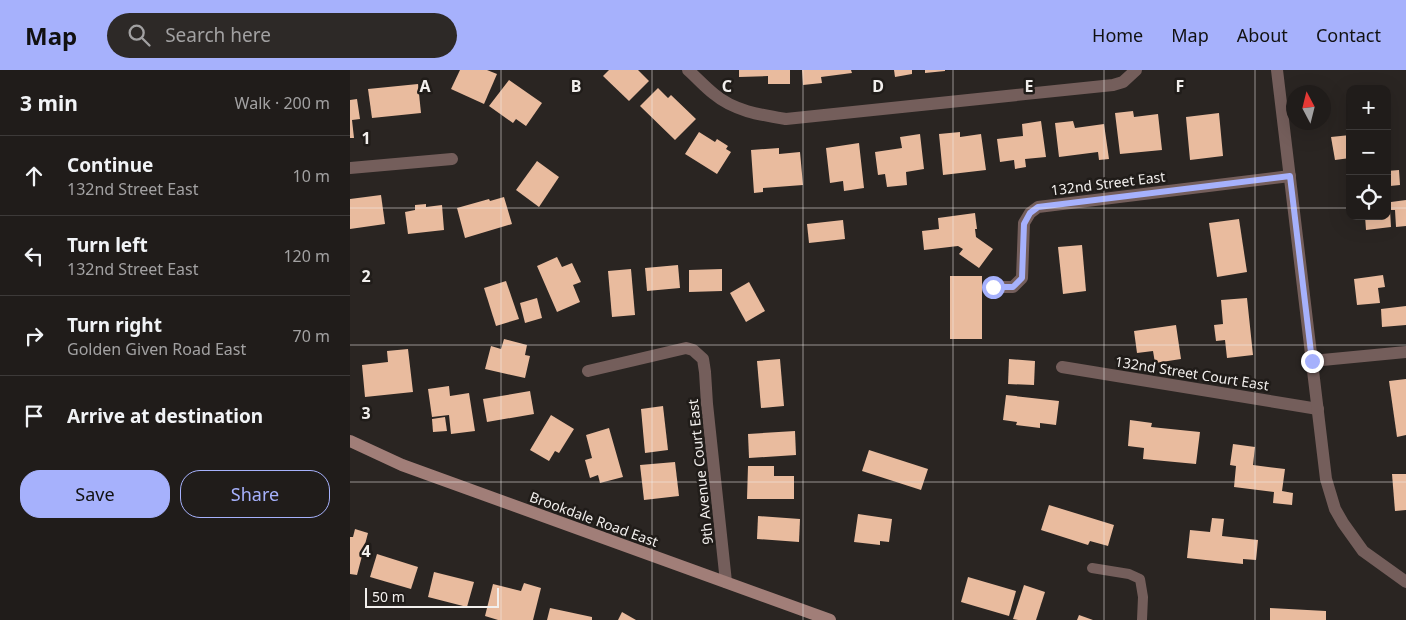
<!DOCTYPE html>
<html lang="en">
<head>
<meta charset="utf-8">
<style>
  :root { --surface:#201c1a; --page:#2d2927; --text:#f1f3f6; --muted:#a2a1a2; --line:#3d3a39; --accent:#a6b1fc }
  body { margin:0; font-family:"Noto Sans",sans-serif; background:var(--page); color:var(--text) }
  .controls { position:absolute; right:15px; top:15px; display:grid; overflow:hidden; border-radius:10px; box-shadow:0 5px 20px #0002 }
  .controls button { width:45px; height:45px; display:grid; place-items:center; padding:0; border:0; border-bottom:1px solid var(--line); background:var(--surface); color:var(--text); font:25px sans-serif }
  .compass { position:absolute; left:936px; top:15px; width:45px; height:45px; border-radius:50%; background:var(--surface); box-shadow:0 5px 20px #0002; rotate:353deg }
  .scale { position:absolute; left:15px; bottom:12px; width:134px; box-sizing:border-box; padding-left:5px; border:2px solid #f2efed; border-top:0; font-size:14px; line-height:18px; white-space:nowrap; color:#f2efed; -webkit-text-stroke:4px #201c19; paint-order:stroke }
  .stop { position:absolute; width:15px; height:15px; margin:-11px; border:4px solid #a6b1fc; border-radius:50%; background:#fff }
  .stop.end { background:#a6b1fc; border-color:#fff; box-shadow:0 1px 5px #0008 }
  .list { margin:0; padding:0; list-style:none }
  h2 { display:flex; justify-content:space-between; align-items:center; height:65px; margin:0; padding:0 20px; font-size:21px }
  h2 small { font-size:16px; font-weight:400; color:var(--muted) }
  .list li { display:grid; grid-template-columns:32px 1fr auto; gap:15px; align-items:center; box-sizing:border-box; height:80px; padding:0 20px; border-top:1px solid var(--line) }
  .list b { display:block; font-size:19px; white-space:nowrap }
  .list p { margin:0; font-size:16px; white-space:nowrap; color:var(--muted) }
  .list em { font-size:16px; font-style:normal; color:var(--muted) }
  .actions { display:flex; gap:10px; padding:15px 20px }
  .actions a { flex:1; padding:11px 0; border:1px solid var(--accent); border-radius:20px; text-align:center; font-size:18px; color:var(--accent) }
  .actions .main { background:var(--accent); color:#111 }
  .icon { flex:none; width:28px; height:28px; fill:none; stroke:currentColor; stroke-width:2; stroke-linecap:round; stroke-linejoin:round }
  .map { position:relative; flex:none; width:1056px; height:550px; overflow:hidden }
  header { display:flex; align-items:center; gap:30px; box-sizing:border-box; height:70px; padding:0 25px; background:var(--accent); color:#111 }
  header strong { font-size:24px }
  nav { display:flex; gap:28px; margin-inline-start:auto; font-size:18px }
  .search { width:350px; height:45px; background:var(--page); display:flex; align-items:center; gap:12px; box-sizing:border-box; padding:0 18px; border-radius:28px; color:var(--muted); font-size:19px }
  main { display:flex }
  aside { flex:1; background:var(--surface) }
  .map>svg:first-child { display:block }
</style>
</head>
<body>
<header>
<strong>Map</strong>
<div class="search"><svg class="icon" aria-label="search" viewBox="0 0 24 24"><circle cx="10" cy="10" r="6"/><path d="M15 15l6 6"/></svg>Search here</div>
<nav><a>Home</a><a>Map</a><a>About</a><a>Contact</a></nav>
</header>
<main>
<aside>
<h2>3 min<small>Walk · 200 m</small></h2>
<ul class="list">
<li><svg class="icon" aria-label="ahead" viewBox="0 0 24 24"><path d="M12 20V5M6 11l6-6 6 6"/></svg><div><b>Continue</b><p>132nd Street East</p></div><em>10 m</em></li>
<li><svg class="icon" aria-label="left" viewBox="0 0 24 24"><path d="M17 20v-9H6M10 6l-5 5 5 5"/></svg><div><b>Turn left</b><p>132nd Street East</p></div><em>120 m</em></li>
<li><svg class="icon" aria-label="right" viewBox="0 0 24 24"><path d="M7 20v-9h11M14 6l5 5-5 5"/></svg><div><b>Turn right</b><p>Golden Given Road East</p></div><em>70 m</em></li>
<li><svg class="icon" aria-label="arrive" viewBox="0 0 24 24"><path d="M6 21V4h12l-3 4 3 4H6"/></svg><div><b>Arrive at destination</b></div></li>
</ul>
<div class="actions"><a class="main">Save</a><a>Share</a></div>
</aside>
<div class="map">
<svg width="1056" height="550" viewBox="0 0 1056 550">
  <rect width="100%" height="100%" fill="#2a2522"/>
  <g fill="#e9bb9e">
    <path d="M110,0H137L147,4L134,34L101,19Z"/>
    <path d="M259,0H288L299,11L279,31L253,6Z"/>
    <path d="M389,0H440V14H418V6L389,7Z"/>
    <path d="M452,0H501L502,3L471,7L472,13L453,15Z"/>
    <path d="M544,0H562V4L545,7Z"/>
    <path d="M575,0H595V1L575,3Z"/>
    <path d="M159,10L192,33L176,56L166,49L163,53L139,36Z"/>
    <path d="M68,14L71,43L22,48L18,19Z"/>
    <path d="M308,18L318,28L321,25L346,49L325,70L290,36Z"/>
    <path d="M1000,26V49H999L996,27Z"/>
    <path d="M7,29L10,49L2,50L4,68H0V30Z"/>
    <path d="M783,41L784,47L808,44L812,80L770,84L765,43Z"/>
    <path d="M869,43L873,86L840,90L836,47Z"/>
    <path d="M691,51L696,87L675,89L676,97L665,99L664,90L650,92L647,69L673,66L672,54Z"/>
    <path d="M723,51L725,58L754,54L759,89L749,90L748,82L709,87L705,53Z"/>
    <path d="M349,62L365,72L367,69L378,76L376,79L381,82L367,104L335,84Z"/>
    <path d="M610,62V67L631,64L636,100L593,105L589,64Z"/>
    <path d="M570,64L574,99L556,102L557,115L537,117L535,104L528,105L525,82L552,78L550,67Z"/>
    <path d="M1000,65V88L985,90L981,67Z"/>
    <path d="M509,73L514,118L494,121L493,111L480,113L476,78Z"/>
    <path d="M429,78V84L450,82L453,115L413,118V122L404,123L401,80Z"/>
    <path d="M187,91L209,107L189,137L166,120Z"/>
    <path d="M1049,100L1050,115L1040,116L1041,132L1056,130V156L1046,157L1045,140H1040L1041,157L1016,160L1015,146H1037V101Z"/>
    <path d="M31,125L35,154L0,159V129Z"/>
    <path d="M154,127L162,154L115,168L107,138L139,129L140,131Z"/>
    <path d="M76,134V137L92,135L94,160L58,164L55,142L65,140V135Z"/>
    <path d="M625,143L627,159H625L626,167L643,179L629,198L609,184L613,179L608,176L574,180L572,161L589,159L588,148Z"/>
    <path d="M889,149L897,202L867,207L859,153Z"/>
    <path d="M493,150L495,169L459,173L457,154Z"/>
    <path d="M732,175L736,221L713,224L708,177Z"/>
    <path d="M207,187L212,197L222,193L231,212L223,215L230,232L207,242L187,196Z"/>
    <path d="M328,195L330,218L297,221L295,198Z"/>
    <path d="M281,199L285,245L262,247L258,201Z"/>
    <path d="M372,199V221L339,222V200Z"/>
    <path d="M1033,205L1035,217L1028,218L1030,233L1007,235L1004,209Z"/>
    <rect x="600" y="206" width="32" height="63"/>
    <path d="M156,211L169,249L146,256L134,218Z"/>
    <path d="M399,212L415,241L396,252L380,223Z"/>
    <path d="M187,228L192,248L175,253L170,233Z"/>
    <path d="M897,228L903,285L877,288L875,270L866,271L864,255L873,254L871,230Z"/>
    <path d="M1056,236V255L1032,257L1031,239Z"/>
    <path d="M826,255L831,289L805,293L803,281L787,283L784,261Z"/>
    <path d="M154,269L177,275L175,285L180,286L175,308L135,299L141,276L151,279Z"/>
    <path d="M58,279L63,322L15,327L12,295L38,292L37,281Z"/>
    <path d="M430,289L434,336L411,338L407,291Z"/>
    <path d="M659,289L685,291L684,315L658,314Z"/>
    <path d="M1056,309V365L1047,367L1039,311Z"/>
    <path d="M99,316L100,326L119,323L125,361L101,364L99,345L82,347L78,319Z"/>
    <path d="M180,321L184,344L137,352L133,329Z"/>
    <path d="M656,325L709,331L706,355L690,353V358L666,355L667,352L653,350Z"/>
    <path d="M313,336L318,380L295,383L291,339Z"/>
    <path d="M201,345L224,359L209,383L205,381L199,391L180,380Z"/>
    <path d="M95,347L97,361L83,362L82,349Z"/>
    <path d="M780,350L802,353L801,357L850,362L846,394L793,389L794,378L778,376Z"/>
    <path d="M259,358L273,407L250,413L248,405L240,408L235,390L242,388L236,365Z"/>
    <path d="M445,361L446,385L399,388L398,364Z"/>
    <path d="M883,374L905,377L903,395L935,399L932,421L943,423L942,435L923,433L924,422L884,417L886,396L880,395Z"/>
    <path d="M519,380L578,399L571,420L512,401Z"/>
    <path d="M325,392L329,426L294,430L290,395Z"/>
    <path d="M398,396H424V406H444V429H397Z"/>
    <path d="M1042,404H1056V440L1045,441Z"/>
    <path d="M699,435L764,455L758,476L740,471L738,475L691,460Z"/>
    <path d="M508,444L542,449L539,472L530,471V475L504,472Z"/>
    <path d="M408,446L450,449L449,472L407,469Z"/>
    <path d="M862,448L874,449L872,466L908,470L906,490L893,489V494L837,488L840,460L860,462Z"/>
    <path d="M5,459L18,463L7,505L0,504V467H3Z"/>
    <path d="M27,484L68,497L61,519L20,507Z"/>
    <path d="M84,502L124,512L117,537L78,527Z"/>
    <path d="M618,507L666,521L659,546L611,532Z"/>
    <path d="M174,513L191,518L183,550H148L135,546L143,514L171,521Z"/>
    <path d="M674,515L695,522L686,550H668L663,549Z"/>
    <path d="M200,538L242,547V550H197Z"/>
    <path d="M920,538L976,541V550H920Z"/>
    <path d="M272,542L286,550H268Z"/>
    <path d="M729,545L743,550H727Z"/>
  </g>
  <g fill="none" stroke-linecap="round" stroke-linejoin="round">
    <path stroke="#745e5b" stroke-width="10" d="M742,498L779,504L790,509L793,527L792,550"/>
    <g stroke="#745e5b" stroke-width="12">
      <path d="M338,0C347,8 355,17 364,24C384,41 411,45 436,49L763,15L773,12L786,0"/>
      <path d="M0,98L102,89"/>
      <path d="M643,217H663L672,208L674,153L680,143L688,137L940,106"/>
      <path d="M962,291L1056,282"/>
      <path d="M712,297L968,339"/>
      <path d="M238,301L336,278L343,280L353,289L355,302L357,334L376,512"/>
    </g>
    <path stroke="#745e5b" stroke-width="12" d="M927,0L976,409L985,439L993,453L1013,481L1056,512"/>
    <path stroke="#a17e78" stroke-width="12" d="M0,371L52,395L480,550"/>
  </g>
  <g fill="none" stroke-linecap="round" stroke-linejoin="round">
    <path stroke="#a6b1fc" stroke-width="6" d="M643,217H663L672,208L674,154L680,143L688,137L940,106L962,291"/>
  </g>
  <path fill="none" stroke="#f2efed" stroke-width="1" stroke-opacity="0.55" d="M151,0V550M302,0V550M453,0V550M603,0V550M754,0V550M905,0V550M0,138H1000M1037,138H1056M0,275H1056M0,412H1056"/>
  <g text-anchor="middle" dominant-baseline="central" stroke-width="5" stroke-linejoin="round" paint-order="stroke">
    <g font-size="14" fill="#f2efed" stroke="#201c19">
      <text transform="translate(758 113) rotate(-7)">132nd Street East</text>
      <text transform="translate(842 303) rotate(9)">132nd Street Court East</text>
      <text transform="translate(350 402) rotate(-96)">9th Avenue Court East</text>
      <text transform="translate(244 449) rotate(20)">Brookdale Road East</text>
    </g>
  </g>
  <g font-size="16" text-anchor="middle" font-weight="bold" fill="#f2efed" stroke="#201c19" stroke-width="5" stroke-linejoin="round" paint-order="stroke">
    <text x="75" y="22">A</text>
    <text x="226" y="22">B</text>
    <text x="377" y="22">C</text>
    <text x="528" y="22">D</text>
    <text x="679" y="22">E</text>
    <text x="830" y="22">F</text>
    <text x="16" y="74">1</text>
    <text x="16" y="212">2</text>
    <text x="16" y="349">3</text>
    <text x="16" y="487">4</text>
  </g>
</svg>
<div class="controls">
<button>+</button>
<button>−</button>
<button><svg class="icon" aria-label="locate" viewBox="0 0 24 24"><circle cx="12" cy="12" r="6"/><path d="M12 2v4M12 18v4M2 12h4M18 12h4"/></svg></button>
</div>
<svg class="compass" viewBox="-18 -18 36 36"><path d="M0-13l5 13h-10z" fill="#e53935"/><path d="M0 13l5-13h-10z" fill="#a2a1a2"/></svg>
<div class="scale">50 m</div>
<div class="stop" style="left:643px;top:217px"></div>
<div class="stop end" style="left:962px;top:291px"></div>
</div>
</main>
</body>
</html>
